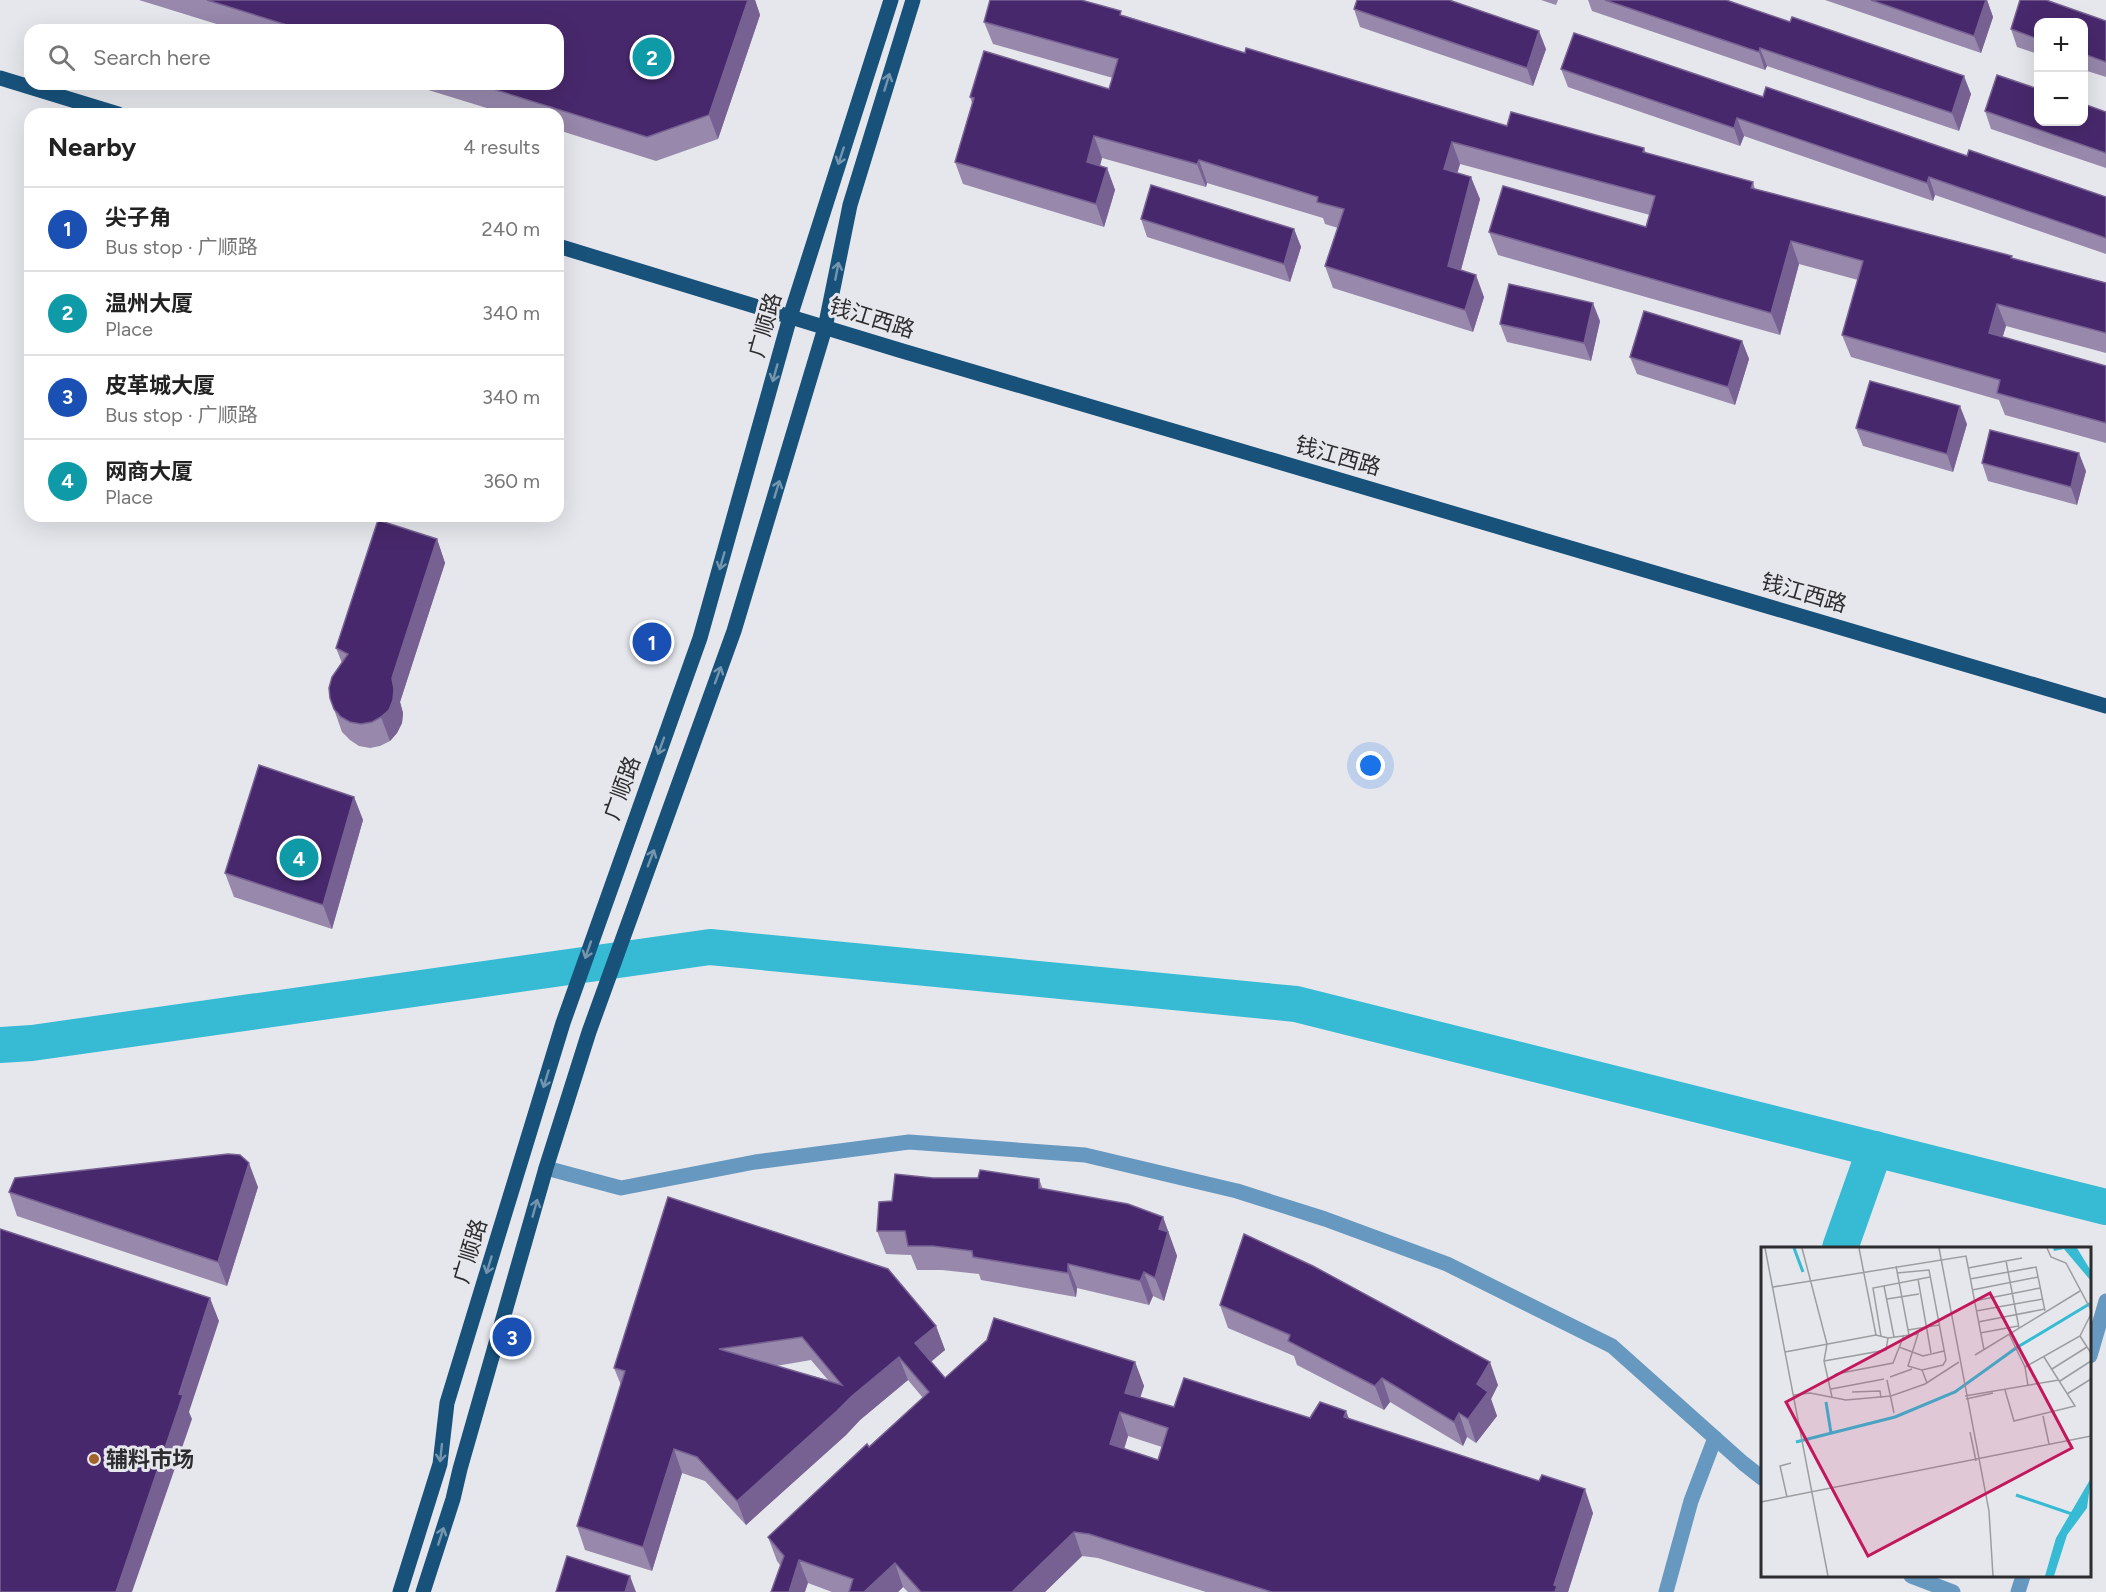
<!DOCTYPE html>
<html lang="en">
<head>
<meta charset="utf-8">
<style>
  :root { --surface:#fff; --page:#f6f6f6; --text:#222; --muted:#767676; --line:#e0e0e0; --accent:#a16329 }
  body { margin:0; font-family:Figtree,"Noto Sans SC",sans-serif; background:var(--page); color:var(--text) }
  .controls { position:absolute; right:18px; top:18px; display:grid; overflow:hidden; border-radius:12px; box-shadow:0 6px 24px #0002 }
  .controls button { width:54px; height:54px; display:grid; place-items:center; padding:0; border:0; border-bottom:2px solid var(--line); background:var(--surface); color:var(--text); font:30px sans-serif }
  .you { position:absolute; left:1371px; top:766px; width:21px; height:21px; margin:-15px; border:4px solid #fff; border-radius:50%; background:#1a73e8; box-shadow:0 0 0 9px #1a73e833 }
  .badge { display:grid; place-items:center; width:39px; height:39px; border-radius:50%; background:var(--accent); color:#fff; font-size:20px; font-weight:700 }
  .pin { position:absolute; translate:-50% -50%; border:3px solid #fff; box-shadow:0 2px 6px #0006 }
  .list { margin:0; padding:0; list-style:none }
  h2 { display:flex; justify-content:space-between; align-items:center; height:78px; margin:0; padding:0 24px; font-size:26px }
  h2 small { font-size:20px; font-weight:400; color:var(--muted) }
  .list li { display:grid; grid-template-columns:39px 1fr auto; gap:18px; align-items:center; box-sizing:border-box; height:84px; padding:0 24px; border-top:2px solid var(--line) }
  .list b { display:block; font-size:22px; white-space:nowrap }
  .list p { margin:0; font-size:20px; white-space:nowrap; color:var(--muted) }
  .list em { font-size:20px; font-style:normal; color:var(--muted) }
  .icon { flex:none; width:33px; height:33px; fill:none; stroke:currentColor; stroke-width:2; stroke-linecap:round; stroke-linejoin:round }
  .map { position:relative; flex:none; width:2106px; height:1592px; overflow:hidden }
  .search { position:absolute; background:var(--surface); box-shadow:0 6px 24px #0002; left:24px; top:24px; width:540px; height:66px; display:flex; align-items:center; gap:15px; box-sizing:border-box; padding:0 21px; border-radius:18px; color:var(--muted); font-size:22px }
  .panel { position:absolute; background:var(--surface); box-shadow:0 6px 24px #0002; left:24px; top:108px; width:540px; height:414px; border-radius:18px }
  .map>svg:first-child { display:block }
</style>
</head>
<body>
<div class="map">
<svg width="2106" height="1592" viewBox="0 0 2106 1592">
  <rect width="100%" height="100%" fill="#e6e7ec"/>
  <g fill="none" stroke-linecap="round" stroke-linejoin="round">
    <g stroke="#37bbd5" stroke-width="36">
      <path d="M0,1045L32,1043L710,947L1296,1004L2106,1207"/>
      <path d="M1840,1248L1875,1149"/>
    </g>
    <g stroke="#6798c0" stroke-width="15">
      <path d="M546,1168L621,1188L755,1162L909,1142L1085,1155L1237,1191L1325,1219L1447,1264L1612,1346L1743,1463L1762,1478"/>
      <path d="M2090,1356L2106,1301"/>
      <path d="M1911,1576L1953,1592"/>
      <path d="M1666,1592L1691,1501L1715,1438"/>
      <path d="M2018,1592L2023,1576"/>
    </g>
    <g stroke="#18527b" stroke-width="15">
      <path d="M0,78L118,114"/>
      <path d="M558,246L899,350L2106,706"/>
      <path d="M400,1592L440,1464L447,1403L563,1023L700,638L790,317L891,0"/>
      <path d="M423,1592L453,1499L460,1469L546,1168L589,1032L734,631L825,328L850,205L913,0"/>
    </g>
  </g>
  <g fill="#9788ac" fill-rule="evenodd">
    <path d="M139,0H755L760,15L718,139L656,161L558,130V114H506L409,84H558V30H236Z"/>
    <path d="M1541,0H1558L1556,5Z"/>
    <path d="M1588,0H1726L1971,94L1959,131L1767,66L1765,70L1592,11Z"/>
    <path d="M1825,0H1987L1993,17L1981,53Z"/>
    <path d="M2020,0H2046L2106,21V77L2084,70V22H2038V54L2017,47L2011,29Z"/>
    <path d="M1354,9L1546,49L1533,86L1360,27Z"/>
    <path d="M1123,15L1245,53L1507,126L1644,148L1646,153L1753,182L1755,189L2106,283V353L2006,326L2002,337L2106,366V443L2005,415L1999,400L1851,357L1842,335L1858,280L1799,264L1780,335L1498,255L1489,232L1646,227L1650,215L1460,164L1457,173L1480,199L1461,270L1484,297L1473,332L1333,288L1325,266L1338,228L1325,224L1323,218L1207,183L1206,187L1102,158L1100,166L1107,168L1115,190L1104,227L963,184L955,162L972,103L970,97L1109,89L1113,78L993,44L984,22Z"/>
    <path d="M1561,69L1763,97L2106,197V254L1935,195L1933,201L1744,136L1740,146L1568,87Z"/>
    <path d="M1985,111L2106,112V168L1991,129Z"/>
    <path d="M1141,219L1294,229L1301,247L1290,282L1147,237Z"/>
    <path d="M1600,321L1591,361L1507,342L1500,324Z"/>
    <path d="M1742,341L1749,359L1735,405L1637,374L1630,357Z"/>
    <path d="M1967,424L1953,472L1863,446L1856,428Z"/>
    <path d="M1982,463L2086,471L2077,505L1988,481Z"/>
    <path d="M437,539L445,563L400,702L403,713L402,723L397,733L390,741L380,746L370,748L359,746L350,740L342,732L330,698L342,663L336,648Z"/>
    <path d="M354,797L363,820L332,929L234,897L225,873Z"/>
    <path d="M933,1178L1039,1179L1043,1189L1163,1217L1177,1256L1164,1301L1153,1296L1149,1305L1077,1288L1076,1297L981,1280L979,1274L942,1270H917L911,1255L886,1254L877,1231L892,1201Z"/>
    <path d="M258,1187L227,1286L17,1216L9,1192Z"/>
    <path d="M668,1197L936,1326L945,1350L931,1362L945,1378L1135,1362L1144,1386L1140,1397L1174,1407L1310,1418L1349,1419L1593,1513L1568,1592H1206L1098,1558L1082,1556L1045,1592H908L903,1587L898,1592H832L808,1583L780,1565L777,1561L768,1537L923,1398L908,1380L860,1420L846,1435L746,1525L705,1481L682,1473L652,1571L585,1550L577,1526L621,1385L614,1368ZM811,1360L828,1380L776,1366ZM1128,1436L1162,1447L1158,1460L1124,1449Z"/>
    <path d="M1220,1305L1498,1385L1491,1399L1497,1416L1476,1443L1467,1437L1463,1446L1390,1402L1384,1410L1297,1365L1294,1356L1228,1328Z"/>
  </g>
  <g fill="#776192">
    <path d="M748,0H755L760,15L718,139L709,115Z"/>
    <path d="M1986,0H1987L1993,17L1981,53L1974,36Z"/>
    <path d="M1539,31L1546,49L1533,86L1527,68Z"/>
    <path d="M1760,48L1767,66L1765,70L1759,52Z"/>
    <path d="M1964,76L1971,94L1959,131L1952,113Z"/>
    <path d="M1737,118L1744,136L1740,146L1734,128Z"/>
    <path d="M1094,136L1102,158L1095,184L1087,162Z"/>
    <path d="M1452,142L1460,164L1452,191L1444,169Z"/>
    <path d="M1199,160L1207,183L1206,187L1197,164Z"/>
    <path d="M1107,168L1115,190L1104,227L1096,204Z"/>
    <path d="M1471,177L1480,199L1456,288L1448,266Z"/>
    <path d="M1929,177L1935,195L1933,201L1927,183Z"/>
    <path d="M1294,229L1301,247L1290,282L1284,264Z"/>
    <path d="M1791,241L1799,264L1780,335L1771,313Z"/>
    <path d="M1476,275L1484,297L1473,332L1465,310Z"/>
    <path d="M1593,303L1600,321L1591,361L1584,343Z"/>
    <path d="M1997,304L2006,326L1997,356L1989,333Z"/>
    <path d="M1742,341L1749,359L1735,405L1728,387Z"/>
    <path d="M1960,406L1967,424L1953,472L1947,454Z"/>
    <path d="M2079,453L2086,471L2077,505L2071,487Z"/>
    <path d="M437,539L445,563L400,702L403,713L402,723L397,733L390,741L381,717L392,678Z"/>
    <path d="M354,797L363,820L332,929L323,905Z"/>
    <path d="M249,1163L258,1187L227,1286L218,1262Z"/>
    <path d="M1163,1217L1177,1256L1164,1301L1155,1278L1159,1229Z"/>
    <path d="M1068,1264L1077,1288L1076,1297L1068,1273Z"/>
    <path d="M1144,1272L1153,1296L1149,1305L1140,1281Z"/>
    <path d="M210,1298L219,1321L189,1412L192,1419L132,1592H116Z"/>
    <path d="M936,1326L945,1350L924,1367L915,1343Z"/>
    <path d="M899,1357L908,1380L860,1420L846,1435L746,1525L737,1501L852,1396Z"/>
    <path d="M1135,1362L1144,1386L1134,1417L1125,1393Z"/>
    <path d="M1490,1362L1498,1385L1491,1399L1497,1416L1476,1443L1468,1419L1477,1384Z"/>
    <path d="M1382,1378L1390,1402L1384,1410L1375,1386Z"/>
    <path d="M1346,1411L1355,1434L1344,1417Z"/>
    <path d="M1120,1412L1128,1436L1118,1468L1110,1444Z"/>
    <path d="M1459,1413L1467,1437L1463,1446L1454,1422Z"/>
    <path d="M674,1449L682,1473L652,1571L643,1547Z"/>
    <path d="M1585,1489L1593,1513L1568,1592H1555L1554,1585Z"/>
    <path d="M1074,1532L1082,1556L1045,1592H1012Z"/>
    <path d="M799,1560L808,1583L805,1592H789Z"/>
    <path d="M895,1563L903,1587L898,1592H864Z"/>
    <path d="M630,1576L636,1592H625Z"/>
  </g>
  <g fill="#48286c" stroke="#776192" stroke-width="1.5" fill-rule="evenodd">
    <path d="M207,0H748L709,115L647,137L477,84H558V30H303Z"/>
    <path d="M990,0H1081L1121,11L1120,15L1245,53L1246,48L1507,126L1511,112L1644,148L1643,152L1753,182L1751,188L2012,256L2011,258L2106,283V333L1997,304L1989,333L2106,366V423L1997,393L2000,380L1842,335L1863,261L1791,241L1771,313L1489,232L1503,186L1646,227L1655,196L1452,142L1444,169L1471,177L1448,266L1476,275L1465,310L1325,266L1344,209L1317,202L1318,197L1199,160L1197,164L1094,136L1087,162L1107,168L1096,204L955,162L974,98L970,97L984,51L1109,89L1118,59L984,22Z"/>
    <path d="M1357,0H1449L1539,31L1527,68L1354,9Z"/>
    <path d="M1605,0H1726L1790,22L1792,17L1964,76L1952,113L1760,48L1759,52Z"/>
    <path d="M1871,0H1986L1974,36Z"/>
    <path d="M2020,0H2046L2106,21V62L2084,54V22H2038V39L2011,29Z"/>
    <path d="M1574,33L1763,97L1766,87L1967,156L1969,150L2106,197V238L1929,177L1927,183L1737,118L1734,128L1561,69Z"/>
    <path d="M1997,75L2038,89V122H2084V104L2106,112V153L1985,111Z"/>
    <path d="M1151,185L1294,229L1284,264L1141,219Z"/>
    <path d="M1509,284L1593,303L1584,343L1500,324Z"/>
    <path d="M1644,311L1742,341L1728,387L1630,357Z"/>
    <path d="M1870,381L1960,406L1947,454L1856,428Z"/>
    <path d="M1990,430L2079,453L2071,487L1982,463Z"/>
    <path d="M378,520L437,539L392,678L394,689L393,700L389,710L381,717L372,722L361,724L350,722L341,717L334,709L330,698L329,688L332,677L348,654L336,648Z"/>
    <path d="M259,765L354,797L323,905L225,873Z"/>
    <path d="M228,1154L240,1155L249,1163L218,1262L9,1192L15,1178Z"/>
    <path d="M980,1170L1039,1179V1188L1128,1204L1163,1217L1159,1229L1168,1232L1155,1278L1144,1272L1140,1281L1068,1264V1273L973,1257L972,1251L933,1246H908L905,1231H877L879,1202L892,1201L895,1174L933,1178H978Z"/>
    <path d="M668,1197L888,1269L936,1326L915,1343L945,1378L987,1340L994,1318L1135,1362L1125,1393L1174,1407L1184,1378L1310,1418L1320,1402L1346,1411L1344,1417L1539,1481L1542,1475L1585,1489L1554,1585L1557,1586L1555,1592H1272L1089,1534L1074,1532L1012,1592H921L895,1563L864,1592H849L853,1579L799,1560L789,1592H771L784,1556L768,1537L867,1444L869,1447L929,1392L899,1357L852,1396L837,1411L737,1501L697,1457L674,1449L643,1547L577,1526L625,1371L614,1368ZM802,1337L842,1385L719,1349ZM1120,1412L1168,1428L1158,1460L1110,1444Z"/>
    <path d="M0,1229L210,1298L179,1394L183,1395L116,1592H0Z"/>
    <path d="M1244,1234L1313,1266L1490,1362L1477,1384L1488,1392L1468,1419L1459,1413L1454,1422L1382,1378L1375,1386L1288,1341L1290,1335L1220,1305Z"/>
    <path d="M567,1556L630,1576L625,1592H556Z"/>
  </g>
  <defs><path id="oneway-shaft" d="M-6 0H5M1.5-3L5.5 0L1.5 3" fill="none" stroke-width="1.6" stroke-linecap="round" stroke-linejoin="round" transform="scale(1.5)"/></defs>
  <g stroke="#7595ae">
    <use href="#oneway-shaft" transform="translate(887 82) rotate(-73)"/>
    <use href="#oneway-shaft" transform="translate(841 156) rotate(108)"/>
    <use href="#oneway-shaft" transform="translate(837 271) rotate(-79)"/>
    <use href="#oneway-shaft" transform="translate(775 373) rotate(106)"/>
    <use href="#oneway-shaft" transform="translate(777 489) rotate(-73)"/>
    <use href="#oneway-shaft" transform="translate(722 561) rotate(106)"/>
    <use href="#oneway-shaft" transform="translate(718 675) rotate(-70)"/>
    <use href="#oneway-shaft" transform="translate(661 746) rotate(110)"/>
    <use href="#oneway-shaft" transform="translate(651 858) rotate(-69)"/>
    <use href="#oneway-shaft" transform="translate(588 950) rotate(109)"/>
    <use href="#oneway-shaft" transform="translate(546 1079) rotate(107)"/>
    <use href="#oneway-shaft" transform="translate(535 1208) rotate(-74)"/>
    <use href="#oneway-shaft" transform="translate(489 1265) rotate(107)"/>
    <use href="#oneway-shaft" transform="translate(441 1453) rotate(96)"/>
    <use href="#oneway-shaft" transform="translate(441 1536) rotate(-72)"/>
  </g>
  <circle fill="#a16329" stroke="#e6e7ec" stroke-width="2" cx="94" cy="1459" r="6"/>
  <g text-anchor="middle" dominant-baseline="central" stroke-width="6" stroke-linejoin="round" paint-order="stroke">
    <g font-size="22" fill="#2d2d2f" stroke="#e6e7ec">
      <text transform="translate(872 318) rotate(17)">钱江西路</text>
      <text transform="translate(765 325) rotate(-74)">广顺路</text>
      <text transform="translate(1338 456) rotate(16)">钱江西路</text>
      <text transform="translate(1804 593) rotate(16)">钱江西路</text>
      <text transform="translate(622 788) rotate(-70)">广顺路</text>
      <text transform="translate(470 1251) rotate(-73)">广顺路</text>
    </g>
    <g font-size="22" font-weight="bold" fill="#2d2d2f" stroke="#e6e7ec" text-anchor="start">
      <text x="106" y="1459">辅料市场</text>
    </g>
  </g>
  <g transform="translate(1761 1247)">
    <rect width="330" height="330" fill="#e6e7ec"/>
    <path d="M292,1H316L330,24V34L303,2L293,4ZM330,231L326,261L306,288L293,329H284L295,291Z" fill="#37bbd5"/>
    <path fill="none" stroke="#37bbd5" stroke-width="3" d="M33,1L42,25M65,155L70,186M35,195L134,170L194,145L255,101L330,56M255,248L311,267"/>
    <path fill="none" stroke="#9c9da0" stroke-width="1.5" d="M4,1L67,329M41,1L66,97L63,114L71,150M98,1L115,88M178,1L228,264L232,329M286,1L290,10L305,16L330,63M245,14L258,81M135,19L148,88M207,21L261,11M136,26L168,23L185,113L182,118L161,123M157,32L170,106M209,32L275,20L284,64M123,39L133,90M12,40L205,9L223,103M211,43L277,30M126,52L158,47M213,54L279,41M215,64L282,52M217,75L284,62M147,83L178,78M219,86L257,79M248,87L264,120L267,139M120,89L112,41L169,30M319,89L330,106M138,100L162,109L183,104M24,105L115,88L127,91L157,87L147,119L161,123L166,136M214,108L319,44M63,114L125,103L127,91M264,120L319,89L330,67M291,122L326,100M129,130L151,122M68,133L75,127L132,116L143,88M126,133L133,166M299,134L330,114M70,142L123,132M244,143L253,174L314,159L283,110M91,145L119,144L120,151M306,147L330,132M33,148L49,146L85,153L130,149L164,137L198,115M204,149L298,133M205,152L232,146M282,169L288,197M209,185L215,214M26,250L19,219L30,216M0,255L330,189"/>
    <path fill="#c2185b" fill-opacity="0.15" stroke="#c2185b" stroke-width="3" d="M229,46L311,201L107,309L25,155Z"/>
    <rect width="330" height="330" fill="none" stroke="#2d2d2f" stroke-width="3"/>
  </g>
</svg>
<div class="controls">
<button>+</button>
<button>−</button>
</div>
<div class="you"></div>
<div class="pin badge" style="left:652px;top:642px;background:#1a4fb4">1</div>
<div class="pin badge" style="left:652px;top:57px;background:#0f9aa8">2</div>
<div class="pin badge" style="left:512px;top:1337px;background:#1a4fb4">3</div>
<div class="pin badge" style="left:299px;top:858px;background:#0f9aa8">4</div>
<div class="search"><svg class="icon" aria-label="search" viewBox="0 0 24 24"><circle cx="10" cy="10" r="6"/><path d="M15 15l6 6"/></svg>Search here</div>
<section class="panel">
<h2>Nearby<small>4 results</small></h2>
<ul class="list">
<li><span class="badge" style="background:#1a4fb4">1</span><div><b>尖子角</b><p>Bus stop · 广顺路</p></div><em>240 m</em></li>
<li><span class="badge" style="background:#0f9aa8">2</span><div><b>温州大厦</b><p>Place</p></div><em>340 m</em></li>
<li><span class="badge" style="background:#1a4fb4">3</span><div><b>皮革城大厦</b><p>Bus stop · 广顺路</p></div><em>340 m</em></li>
<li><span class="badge" style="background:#0f9aa8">4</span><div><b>网商大厦</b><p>Place</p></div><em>360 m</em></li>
</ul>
</section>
</div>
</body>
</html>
